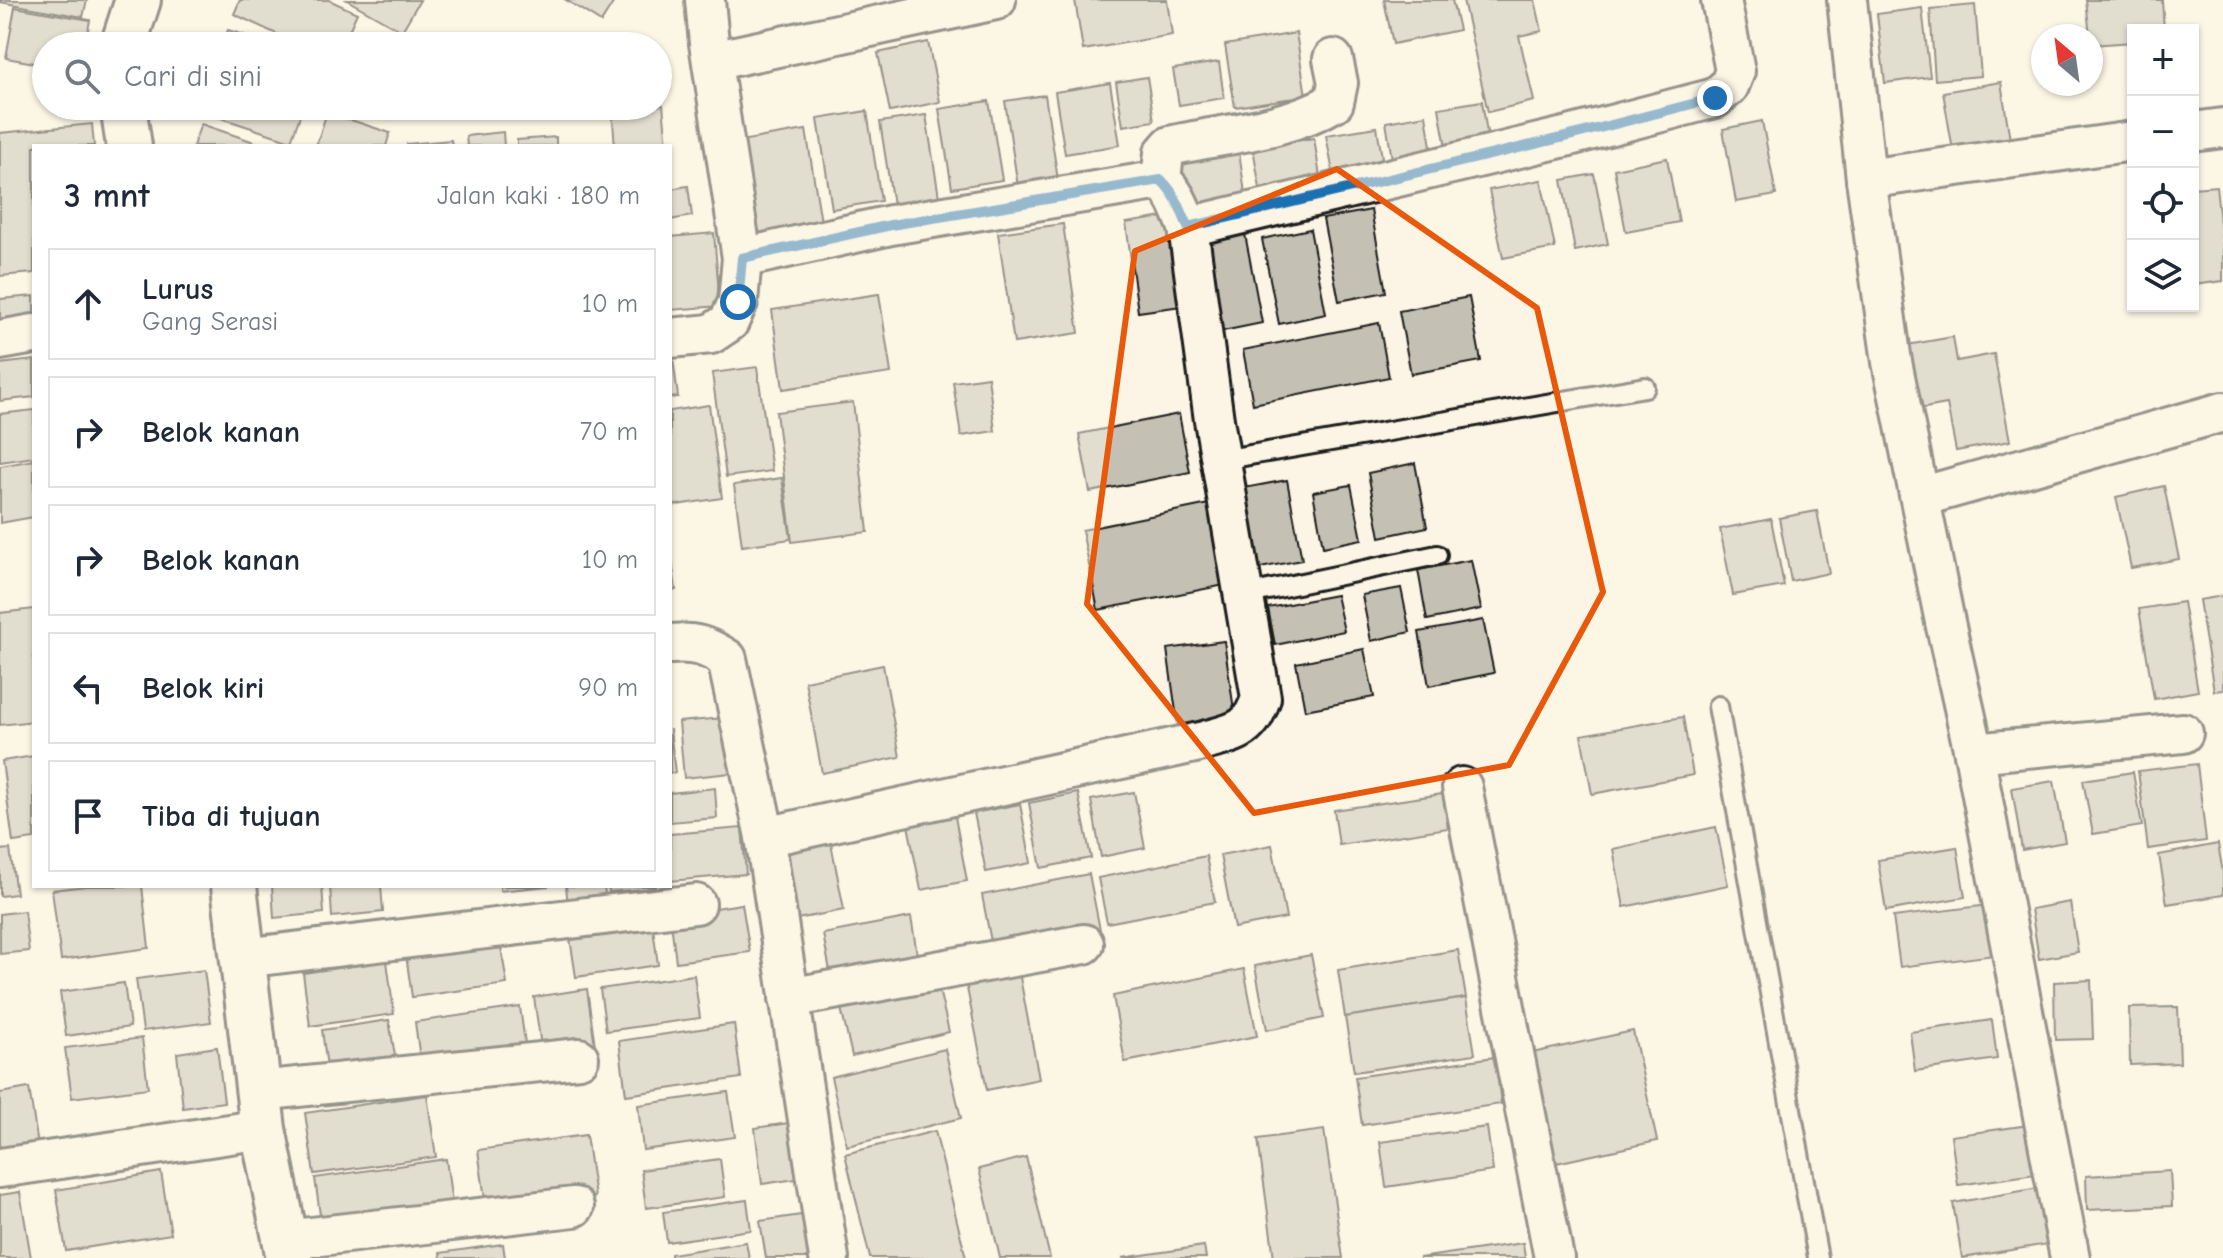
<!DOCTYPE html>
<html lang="id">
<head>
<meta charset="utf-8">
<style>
  :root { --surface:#fff; --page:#f6f6f7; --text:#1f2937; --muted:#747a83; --line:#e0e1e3 }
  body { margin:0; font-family:"Comic Neue",sans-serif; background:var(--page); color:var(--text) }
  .controls { position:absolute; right:24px; top:24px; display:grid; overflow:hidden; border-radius:0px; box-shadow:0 2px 6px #0004 }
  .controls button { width:72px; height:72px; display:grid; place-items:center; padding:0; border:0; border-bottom:2px solid var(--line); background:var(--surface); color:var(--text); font:40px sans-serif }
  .compass { position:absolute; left:2031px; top:24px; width:72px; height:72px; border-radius:50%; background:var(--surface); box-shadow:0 2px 6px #0004; rotate:331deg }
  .stop { position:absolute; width:24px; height:24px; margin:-18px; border:6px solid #1f6fb2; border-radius:50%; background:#fff }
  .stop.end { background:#1f6fb2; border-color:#fff; box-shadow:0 2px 8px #0008 }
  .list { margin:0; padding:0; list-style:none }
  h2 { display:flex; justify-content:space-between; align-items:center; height:104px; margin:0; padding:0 32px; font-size:34px }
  h2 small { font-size:26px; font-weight:400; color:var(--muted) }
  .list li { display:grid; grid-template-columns:52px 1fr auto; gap:24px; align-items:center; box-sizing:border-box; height:112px; margin:0 16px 16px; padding:0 16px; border:2px solid var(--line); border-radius:0px }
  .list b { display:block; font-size:30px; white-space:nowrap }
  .list p { margin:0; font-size:26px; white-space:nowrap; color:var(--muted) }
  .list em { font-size:26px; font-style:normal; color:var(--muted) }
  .icon { flex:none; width:44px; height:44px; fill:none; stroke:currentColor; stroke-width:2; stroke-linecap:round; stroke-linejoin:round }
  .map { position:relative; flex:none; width:2223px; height:1258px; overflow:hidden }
  .search { position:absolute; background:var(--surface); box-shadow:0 2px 6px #0004; left:32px; top:32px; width:640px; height:88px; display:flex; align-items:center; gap:20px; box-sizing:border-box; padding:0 28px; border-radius:44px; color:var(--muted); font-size:30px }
  .panel { position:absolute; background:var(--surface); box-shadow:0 2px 6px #0004; left:32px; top:144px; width:640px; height:744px; border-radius:0px }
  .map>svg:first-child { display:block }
</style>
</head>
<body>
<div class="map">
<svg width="2223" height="1258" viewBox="0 0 2223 1258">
  <rect width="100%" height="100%" fill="#fcf5e5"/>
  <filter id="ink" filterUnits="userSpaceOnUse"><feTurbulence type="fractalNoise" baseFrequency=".0125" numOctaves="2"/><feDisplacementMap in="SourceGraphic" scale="16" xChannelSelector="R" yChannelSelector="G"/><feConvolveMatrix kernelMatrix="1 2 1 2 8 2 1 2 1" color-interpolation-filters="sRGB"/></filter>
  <g filter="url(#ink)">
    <g fill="#c4c0b3" stroke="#1c1c1c" stroke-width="2">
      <path d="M0,0H87L83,17L0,2Z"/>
      <path d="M240,0H329L357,13L342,46H302L234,14Z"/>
      <path d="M347,0H420L402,31Z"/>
      <path d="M566,0H615L601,22Z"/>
      <path d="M1075,0H1167L1172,35L1083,50Z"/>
      <path d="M1384,0H1452L1459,30L1393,44Z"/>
      <path d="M1463,0H1535L1542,31L1519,36L1534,101L1488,112Z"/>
      <path d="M2086,0H2162L2164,30H2133V42L2091,45Z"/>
      <path d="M1975,5L1981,76L1935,80L1930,9Z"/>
      <path d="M15,7L90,20L85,46H46V65L6,58Z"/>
      <path d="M1922,8L1930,77L1885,83L1877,14Z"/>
      <path d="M228,30L278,46H222Z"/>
      <path d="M1296,33L1306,96L1235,107L1225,45Z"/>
      <path d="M928,42L940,102L890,112L878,53Z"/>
      <path d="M1219,62L1224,98L1179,105L1173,69Z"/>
      <path d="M1147,77L1154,121L1123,126L1116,82Z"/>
      <path d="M2001,82L2012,153L1955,162L1943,92Z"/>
      <path d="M1110,83L1120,145L1065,154L1055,92Z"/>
      <path d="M1045,95L1058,180L1018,187L1005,101Z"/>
      <path d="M989,101L1002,180L952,188L939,109Z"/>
      <path d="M1482,101L1489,146L1447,153L1439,108Z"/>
      <path d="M663,105L667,146H615L612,110Z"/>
      <path d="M198,106H289L302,110L291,141L197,110Z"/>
      <path d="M346,106H391L387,119Z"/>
      <path d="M867,111L881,201L832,209L818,119Z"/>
      <path d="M327,112L390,133L386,146H316Z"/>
      <path d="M926,115L939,197L893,205L880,122Z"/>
      <path d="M1426,115L1432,153L1392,159L1386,122Z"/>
      <path d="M1762,121L1776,195L1736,202L1723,129Z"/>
      <path d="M92,124L94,146H34V273L0,276V133Z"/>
      <path d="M201,124L266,146H193Z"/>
      <path d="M1377,127L1384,170L1334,178L1326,135Z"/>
      <path d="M806,130L822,228L755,239L740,141Z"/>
      <path d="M503,132L504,146H467L466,136Z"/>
      <path d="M556,137V146H517V140Z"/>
      <path d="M1314,138L1322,190L1262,200L1253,148Z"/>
      <path d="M451,140L452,146H407V144Z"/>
      <path d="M1239,152L1246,200L1183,211L1176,163Z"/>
      <path d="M1667,158L1679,222L1626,232L1614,169Z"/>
      <path d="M1594,174L1608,244L1575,251L1562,180Z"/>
      <path d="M1541,180L1555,248L1503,258L1489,190Z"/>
      <path d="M688,186L692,216L670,220V189Z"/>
      <path d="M2216,186L2223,250V281L2193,285V188Z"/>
      <path d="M1371,210L1386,292L1339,301L1323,219Z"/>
      <path d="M1176,215L1189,305L1138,312L1126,223Z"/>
      <path d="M1063,224L1079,333L1014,343L998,233Z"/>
      <path d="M1310,229L1326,314L1279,324L1262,239Z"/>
      <path d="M714,233L720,306L670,310V237Z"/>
      <path d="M1245,234L1262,323L1218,332L1200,243Z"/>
      <path d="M879,294L891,373L783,389L772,310Z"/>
      <path d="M34,296V330L0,333V299Z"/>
      <path d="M1469,297L1481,361L1411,374L1399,311Z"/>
      <path d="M1379,323L1389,377L1253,404L1243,350Z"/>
      <path d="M1953,337L1957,361L1994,354L2010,441L1956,451L1947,404L1919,409L1907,345Z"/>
      <path d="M672,350L678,397L670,398V351Z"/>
      <path d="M34,360V397L0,401V364Z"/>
      <path d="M757,367L772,471L726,477L712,373Z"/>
      <path d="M988,377L995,431L961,436L953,382Z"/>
      <path d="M853,402L868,532L792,542L776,412Z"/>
      <path d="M709,405L722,498L670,506V411Z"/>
      <path d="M34,410V457L0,462V414Z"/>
      <path d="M1179,414L1190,472L1090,492L1079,434Z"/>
      <path d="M34,460V517L0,523V466Z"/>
      <path d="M1415,463L1427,527L1380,537L1368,473Z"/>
      <path d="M782,478L791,539L742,546L734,485Z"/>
      <path d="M1287,480L1302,560L1255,569L1239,489Z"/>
      <path d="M1351,485L1362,539L1323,547L1313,492Z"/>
      <path d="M2164,486L2179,559L2131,568L2116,497Z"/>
      <path d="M1214,503L1230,584L1098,610L1082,530Z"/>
      <path d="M1817,511L1829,573L1791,581L1779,518Z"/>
      <path d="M1771,519L1784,586L1733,595L1720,529Z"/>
      <path d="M670,548L676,590L670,591Z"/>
      <path d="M1471,560L1481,609L1427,620L1418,570Z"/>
      <path d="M1401,588L1410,632L1371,641L1362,595Z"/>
      <path d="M1336,595L1344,631L1275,645L1268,608Z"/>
      <path d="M2223,596V690L2214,691L2199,600Z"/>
      <path d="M2183,602L2198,691L2154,699L2139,609Z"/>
      <path d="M34,609V721L0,725V613Z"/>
      <path d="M1483,620L1494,673L1429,686L1419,632Z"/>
      <path d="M1224,641L1237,731L1180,740L1167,649Z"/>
      <path d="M1364,649L1374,697L1305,710L1296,663Z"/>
      <path d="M883,665L900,757L822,773L805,681Z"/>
      <path d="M735,717L740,772L684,778L679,722Z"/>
      <path d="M1683,717L1693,775L1592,794L1581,735Z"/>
      <path d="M670,729L675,773H670Z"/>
      <path d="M34,756V839L13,842L2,761Z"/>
      <path d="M2197,764L2206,841L2148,849L2138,771Z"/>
      <path d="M2133,772L2142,826L2093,834L2083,780Z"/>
      <path d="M2054,781L2065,842L2022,850L2012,788Z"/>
      <path d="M715,788L717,818L670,822V793Z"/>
      <path d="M1134,792L1145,848L1101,857L1091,800Z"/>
      <path d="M1078,793L1091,858L1041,868L1029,803Z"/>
      <path d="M1443,794L1448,828L1339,845L1334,810Z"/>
      <path d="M1020,804L1031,863L986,872L974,813Z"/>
      <path d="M953,806L967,881L921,890L906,815Z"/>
      <path d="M1716,827L1728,885L1624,907L1613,849Z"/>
      <path d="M742,828L746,874L670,881V834Z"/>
      <path d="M831,843L844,910L797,919L784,852Z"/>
      <path d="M2218,844L2223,873V895L2167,904L2159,855Z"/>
      <path d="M1272,845L1286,918L1234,928L1220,855Z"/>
      <path d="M1957,847L1965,897L1886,911L1878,860Z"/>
      <path d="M10,849L16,894L0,896V850Z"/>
      <path d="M1206,856L1215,902L1107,923L1098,878Z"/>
      <path d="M1089,874L1100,930L993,952L982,895Z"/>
      <path d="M86,886H142L149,948L61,960L52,890Z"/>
      <path d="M272,886H322L324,913L274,918Z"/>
      <path d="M330,886H381L383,912L332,917Z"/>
      <path d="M500,886H549L500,891Z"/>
      <path d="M566,886H604L606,901L568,905Z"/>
      <path d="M608,886H655V888L609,892Z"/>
      <path d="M2070,902L2078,952L2039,959L2031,909Z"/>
      <path d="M742,904L750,952L676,962L670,915Z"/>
      <path d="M1988,905L1995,955L1900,967L1893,917Z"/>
      <path d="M24,911L29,951L0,954V914Z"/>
      <path d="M651,913L658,965L576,977L568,925Z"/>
      <path d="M911,917L917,954L830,971L823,934Z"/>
      <path d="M500,941L507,984L412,997L406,955Z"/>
      <path d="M1458,950L1466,998L1345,1017L1338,970Z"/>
      <path d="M1311,955L1324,1018L1267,1030L1255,966Z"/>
      <path d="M387,961L394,1014L310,1026L303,973Z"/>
      <path d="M1244,969L1257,1036L1125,1062L1113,996Z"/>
      <path d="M204,970L211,1022L143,1031L136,979Z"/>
      <path d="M1019,972L1039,1079L987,1090L966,983Z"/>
      <path d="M694,975L700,1018L606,1031L600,989Z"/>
      <path d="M2091,980L2093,1039L2055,1040L2054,982Z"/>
      <path d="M937,981L949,1032L852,1056L840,1004Z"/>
      <path d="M124,983L130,1027L66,1036L60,992Z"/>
      <path d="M587,989L596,1053L543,1061L534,997Z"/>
      <path d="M1466,998L1475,1054L1354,1072L1345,1017Z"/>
      <path d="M520,1007L527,1058L422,1074L415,1022Z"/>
      <path d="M2178,1007L2180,1063L2130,1065L2129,1008Z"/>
      <path d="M389,1020L395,1056L327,1067L322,1030Z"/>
      <path d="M1992,1020L1997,1059L1915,1071L1910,1032Z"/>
      <path d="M734,1024L741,1078L626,1095L619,1041Z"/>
      <path d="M1633,1031L1657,1141L1547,1165L1523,1055Z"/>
      <path d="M142,1038L148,1088L72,1098L65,1048Z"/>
      <path d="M217,1047L224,1102L183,1108L177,1053Z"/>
      <path d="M945,1049L961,1118L847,1146L831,1077Z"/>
      <path d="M1495,1057L1501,1104L1362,1125L1355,1077Z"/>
      <path d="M29,1088L39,1152L0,1158V1093Z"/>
      <path d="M728,1092L735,1137L643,1150L638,1105Z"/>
      <path d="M427,1095L436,1157L314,1174L305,1113Z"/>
      <path d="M802,1121L810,1177L762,1184L755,1128Z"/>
      <path d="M2029,1125L2036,1174L1958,1185L1951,1136Z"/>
      <path d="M1487,1127L1493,1171L1386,1187L1380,1142Z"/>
      <path d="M1324,1130L1343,1258H1274L1258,1139Z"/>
      <path d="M935,1131L966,1258H870L845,1154Z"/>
      <path d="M586,1135L595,1197L487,1213L478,1150Z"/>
      <path d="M1026,1157L1050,1258H1000L979,1169Z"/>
      <path d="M446,1159L453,1211L322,1230L315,1178Z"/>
      <path d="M720,1159L725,1197L646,1208L641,1170Z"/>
      <path d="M2170,1171L2172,1206L2087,1210L2086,1176Z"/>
      <path d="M161,1172L171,1234L66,1251L56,1190Z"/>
      <path d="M2044,1187L2054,1243L1962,1258L1953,1203Z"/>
      <path d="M20,1192L31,1258H0V1195Z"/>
      <path d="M747,1200L751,1230L667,1242L663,1212Z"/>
      <path d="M815,1213L821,1258H766L760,1221Z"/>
      <path d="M746,1242L749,1258H671V1254Z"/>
      <path d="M1523,1243L1525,1258H1419Z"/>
      <path d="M503,1244L505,1258H441L440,1253Z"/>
      <path d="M1204,1246L1206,1258H1122Z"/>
    </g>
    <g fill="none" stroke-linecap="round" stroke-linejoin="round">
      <defs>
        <g id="lane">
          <path d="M1221,460L1645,387"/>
          <path d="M1244,595L1437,555"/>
          <path d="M1718,706L1818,1258"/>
        </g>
        <g id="street">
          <path d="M1847,0L1866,179L1892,362L1945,622L1974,753L2070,1258"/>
          <path d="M712,61L996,0"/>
          <path d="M2193,132L2223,128"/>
          <path d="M1866,179L2133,141"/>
          <path d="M1161,180L1164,153L1170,146C1222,134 1287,130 1334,102L1338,83L1333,59"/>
          <path d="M1188,227L1569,136L1715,98L1729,86L1735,71L1721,0"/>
          <path d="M742,258L891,225L1161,180"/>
          <path d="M670,338L711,334L729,322L738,302L742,258L709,43L705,0"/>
          <path d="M0,340L34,334"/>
          <path d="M1920,497L2223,412"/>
          <path d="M670,644C695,642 707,646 727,659L765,837L829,1258"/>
          <path d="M1974,753L2183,733"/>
          <path d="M1462,787L1554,1258"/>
          <path d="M765,837L1204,741C1236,732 1250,732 1261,698L1214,420L1188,227C1181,210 1176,193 1161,180"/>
          <path d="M243,958L696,904"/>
          <path d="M789,998L1084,944"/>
          <path d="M259,1091L579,1058"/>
          <path d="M0,1168L263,1129"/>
          <path d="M285,1240L574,1207"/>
        </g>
        <g id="secondary">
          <path d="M123,46L138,0"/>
          <path d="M123,106L129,146"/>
          <path d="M234,886L263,1129L289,1258"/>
        </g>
      </defs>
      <use href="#lane" stroke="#1c1c1c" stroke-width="24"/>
      <use href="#street" stroke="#1c1c1c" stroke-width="44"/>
      <use href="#secondary" stroke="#1c1c1c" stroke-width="50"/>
      <use href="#lane" stroke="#fcf5e5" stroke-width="18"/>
      <use href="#street" stroke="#fcf5e5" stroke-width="38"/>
      <use href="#secondary" stroke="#fcf5e5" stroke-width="44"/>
    </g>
  </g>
  <g fill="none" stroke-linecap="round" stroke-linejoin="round" filter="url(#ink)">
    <path stroke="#1f6fb2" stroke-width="10" d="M738,302L742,258L891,225L1161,180C1176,194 1181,210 1188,227L1569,136L1715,98"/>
  </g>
  <path d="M0 0H2223V1258H0ZM1337,169L1537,308L1603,592L1509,765L1254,813L1087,604L1135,251Z" fill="#fcf5e5" fill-opacity=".55" fill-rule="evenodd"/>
  <path fill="none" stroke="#e8590c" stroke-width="6" stroke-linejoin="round" d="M1337,169L1537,308L1603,592L1509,765L1254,813L1087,604L1135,251Z"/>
</svg>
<div class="controls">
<button>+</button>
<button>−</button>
<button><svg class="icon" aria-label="locate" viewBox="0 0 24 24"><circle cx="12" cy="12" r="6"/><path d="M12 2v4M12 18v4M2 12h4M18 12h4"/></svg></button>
<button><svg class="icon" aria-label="layers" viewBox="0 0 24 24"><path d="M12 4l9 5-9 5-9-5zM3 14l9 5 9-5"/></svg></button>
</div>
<svg class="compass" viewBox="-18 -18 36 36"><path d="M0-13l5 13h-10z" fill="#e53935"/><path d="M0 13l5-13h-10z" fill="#747a83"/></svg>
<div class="stop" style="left:738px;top:302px"></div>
<div class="stop end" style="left:1715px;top:98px"></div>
<div class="search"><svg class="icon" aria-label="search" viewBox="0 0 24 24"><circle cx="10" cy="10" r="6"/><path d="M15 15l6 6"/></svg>Cari di sini</div>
<section class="panel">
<h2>3 mnt<small>Jalan kaki · 180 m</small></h2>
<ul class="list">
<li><svg class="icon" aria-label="ahead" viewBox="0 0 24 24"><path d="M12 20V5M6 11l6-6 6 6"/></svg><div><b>Lurus</b><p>Gang Serasi</p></div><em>10 m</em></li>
<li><svg class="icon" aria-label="right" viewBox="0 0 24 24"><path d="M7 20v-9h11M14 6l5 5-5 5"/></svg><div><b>Belok kanan</b></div><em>70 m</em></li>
<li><svg class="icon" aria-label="right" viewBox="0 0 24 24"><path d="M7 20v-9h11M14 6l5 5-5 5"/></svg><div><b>Belok kanan</b></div><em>10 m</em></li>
<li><svg class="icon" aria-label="left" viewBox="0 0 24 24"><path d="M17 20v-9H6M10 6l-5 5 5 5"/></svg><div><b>Belok kiri</b></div><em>90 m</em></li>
<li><svg class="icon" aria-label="arrive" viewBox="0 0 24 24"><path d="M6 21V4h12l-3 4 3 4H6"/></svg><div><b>Tiba di tujuan</b></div></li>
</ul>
</section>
</div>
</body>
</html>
